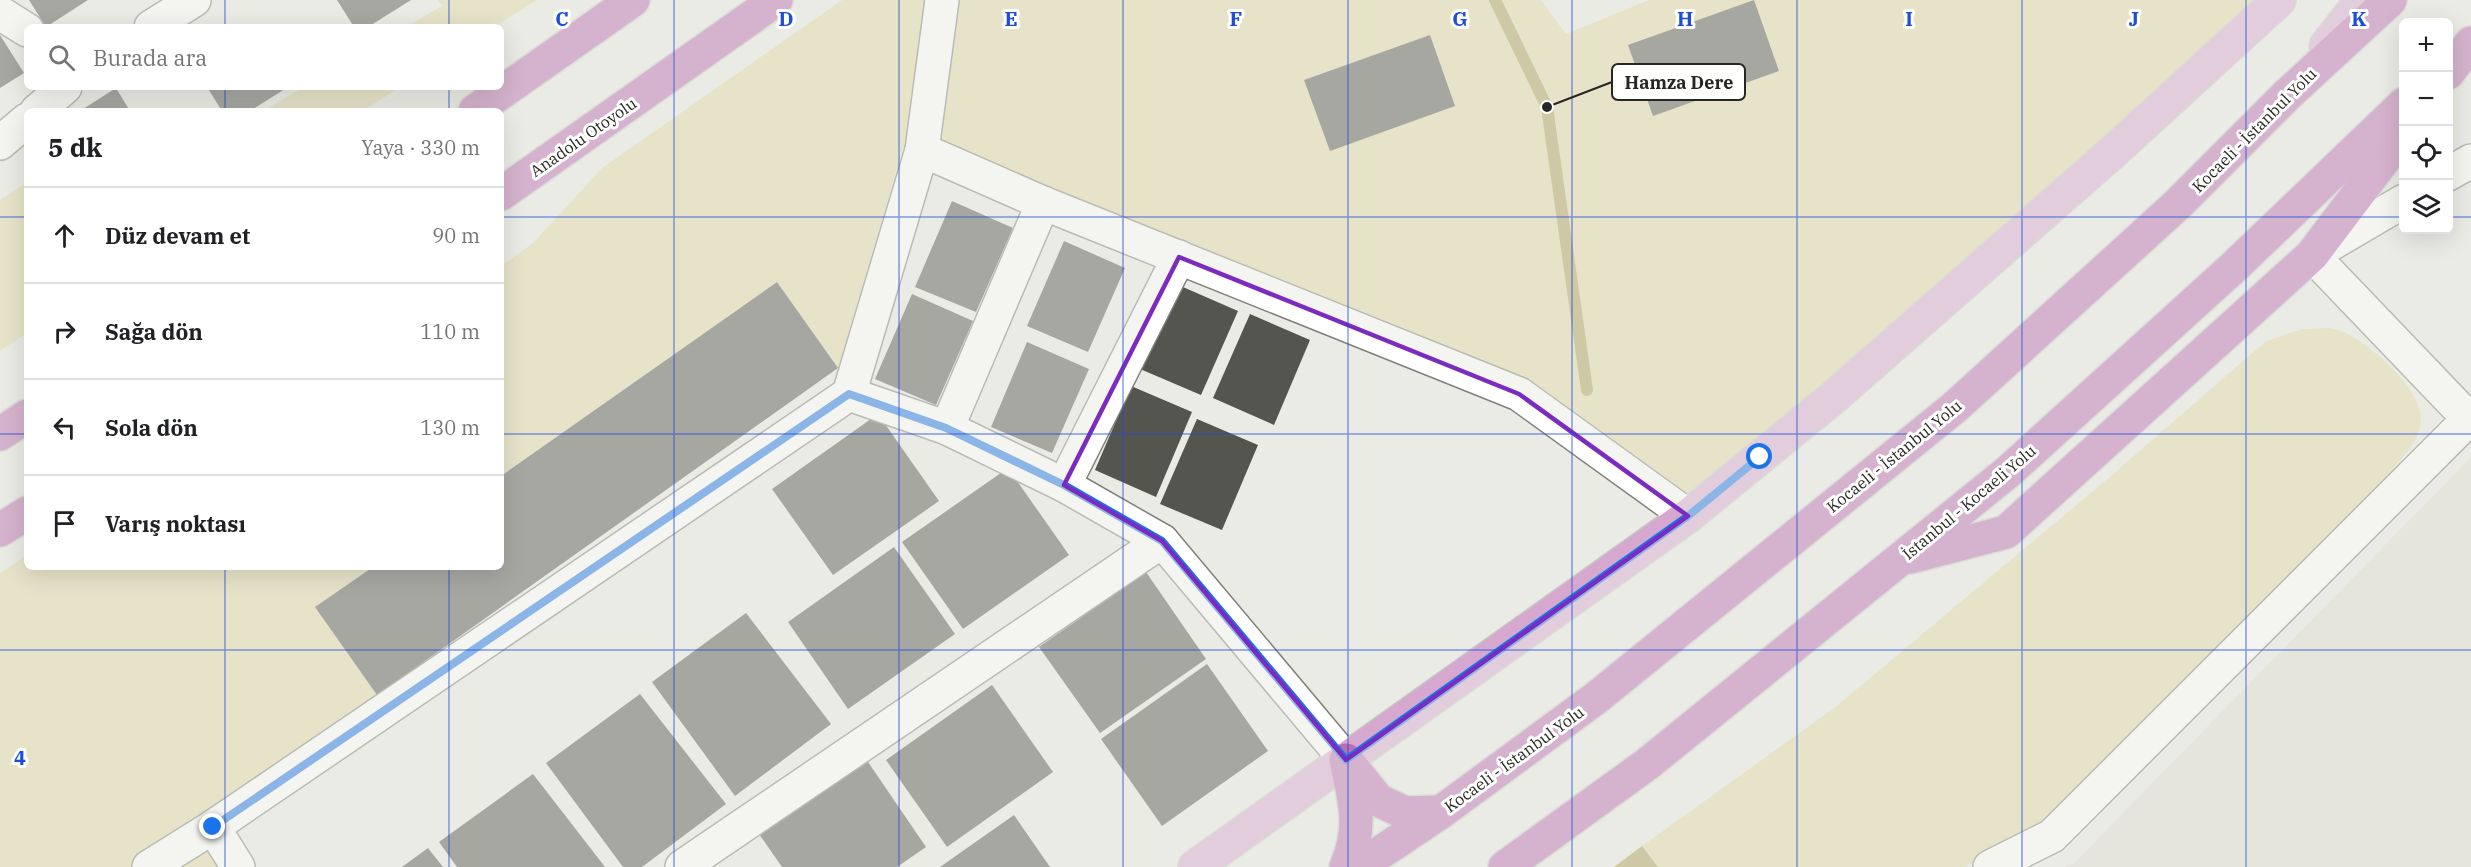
<!DOCTYPE html>
<html lang="tr">
<head>
<meta charset="utf-8">
<style>
  :root { --surface:#fff; --page:#f6f6f6; --text:#202124; --muted:#757577; --line:#e0e0e0 }
  body { margin:0; font-family:"IBM Plex Serif",serif; background:var(--page); color:var(--text) }
  .controls { position:absolute; right:18px; top:18px; display:grid; overflow:hidden; border-radius:9px; box-shadow:0 6px 24px #0002 }
  .controls button { width:54px; height:54px; display:grid; place-items:center; padding:0; border:0; border-bottom:2px solid var(--line); background:var(--surface); color:var(--text); font:30px sans-serif }
  .stop { position:absolute; width:18px; height:18px; margin:-14px; border:4px solid #1a73e8; border-radius:50%; background:#fff }
  .stop.end { background:#1a73e8; border-color:#fff; box-shadow:0 2px 6px #0008 }
  .list { margin:0; padding:0; list-style:none }
  h2 { display:flex; justify-content:space-between; align-items:center; height:78px; margin:0; padding:0 24px; font-size:26px }
  h2 small { font-size:20px; font-weight:400; color:var(--muted) }
  .list li { display:grid; grid-template-columns:39px 1fr auto; gap:18px; align-items:center; box-sizing:border-box; height:96px; padding:0 24px; border-top:2px solid var(--line) }
  .list b { display:block; font-size:22px; white-space:nowrap }
  .list em { font-size:20px; font-style:normal; color:var(--muted) }
  .icon { flex:none; width:33px; height:33px; fill:none; stroke:currentColor; stroke-width:2; stroke-linecap:round; stroke-linejoin:round }
  .map { position:relative; flex:none; width:2471px; height:867px; overflow:hidden }
  .search { position:absolute; background:var(--surface); box-shadow:0 6px 24px #0002; left:24px; top:24px; width:480px; height:66px; display:flex; align-items:center; gap:15px; box-sizing:border-box; padding:0 21px; border-radius:9px; color:var(--muted); font-size:22px }
  .panel { position:absolute; background:var(--surface); box-shadow:0 6px 24px #0002; left:24px; top:108px; width:480px; height:462px; border-radius:9px }
  .map>svg:first-child { display:block }
</style>
</head>
<body>
<div class="map">
<svg width="2471" height="867" viewBox="0 0 2471 867">
  <rect width="100%" height="100%" fill="#ebebe5"/>
  <path fill="#e0ded1" d="M2471,457V867H2065L2075,862Z"/>
  <g fill="#e2daa7">
    <path d="M438,0H537L494,27H406L442,6Z"/>
    <path d="M842,0H929L906,138L838,368L777,282L501,476V266L533,243L602,168Z"/>
    <path d="M942,0H1541L1566,34L1649,0H2279L1688,516L1519,394L923,150Z"/>
    <path d="M304,87H400L363,111H263Z"/>
    <path d="M27,182V333L0,351V200Z"/>
    <path d="M2302,329C2313,329 2329,326 2339,330C2365,339 2423,389 2421,419C2420,440 2405,454 2392,470L2041,824L1965,867H1658L1642,846L1834,708L2098,487L2266,341Z"/>
    <path d="M27,555V567H373L316,607L387,709L214,827L238,867H0V573Z"/>
  </g>
  <path fill="#aa9e58" d="M1642,846L1658,867H1614Z"/>
  <g fill="none" stroke-linecap="round" stroke-linejoin="round">
    <path stroke="#aa9e58" stroke-width="12" d="M1495,0L1547,107L1587,390"/>
  </g>
  <g fill="#555550">
    <path d="M29,0H88L46,27Z"/>
    <path d="M337,0H411L368,27H354Z"/>
    <path d="M1754,0L1779,71L1653,116L1628,45Z"/>
    <path d="M0,35L24,73L0,88Z"/>
    <path d="M1430,35L1455,106L1330,151L1304,80Z"/>
    <path d="M207,87H288L250,111H222Z"/>
    <path d="M116,88L130,111H80Z"/>
    <path d="M952,201L1013,228L976,312L915,287Z"/>
    <path d="M1064,241L1125,268L1088,352L1027,326Z"/>
    <path d="M777,282L838,368L377,695L315,607L373,567H501V476Z"/>
    <path d="M1176,284L1238,311L1201,395L1140,369Z"/>
    <path d="M912,294L973,321L936,405L875,379Z"/>
    <path d="M1250,314L1310,340L1274,425L1213,398Z"/>
    <path d="M1027,342L1089,369L1052,453L991,427Z"/>
    <path d="M1131,386L1192,412L1156,497L1095,470Z"/>
    <path d="M878,414L939,501L833,575L772,489Z"/>
    <path d="M1197,419L1258,445L1222,530L1160,504Z"/>
    <path d="M1008,468L1069,555L963,629L902,542Z"/>
    <path d="M894,547L955,634L848,709L788,622Z"/>
    <path d="M1146,572L1206,659L1100,733L1039,647Z"/>
    <path d="M746,613L831,724L735,796L652,682Z"/>
    <path d="M1207,664L1268,751L1162,826L1101,739Z"/>
    <path d="M992,685L1053,772L947,847L886,760Z"/>
    <path d="M640,694L726,804L642,867H623L546,763Z"/>
    <path d="M866,759L926,847L897,867H782L759,834Z"/>
    <path d="M533,774L605,867H457L439,842Z"/>
    <path d="M1014,815L1050,867H940Z"/>
    <path d="M428,848L443,867H402Z"/>
  </g>
  <g fill="none" stroke-linecap="round" stroke-linejoin="round">
    <defs>
      <g id="minor">
        <path d="M0,13L27,30"/>
        <path d="M151,27L194,0"/>
        <path d="M37,111L65,87"/>
        <path d="M0,143L27,120"/>
        <path d="M922,150L942,0"/>
        <path d="M2448,174L2471,161"/>
        <path d="M2404,201L2312,255L2471,421"/>
        <path d="M947,428L1043,203"/>
        <path d="M1064,485L1179,257"/>
        <path d="M1346,760L1162,541L1064,485L947,428L849,394L922,150L1043,203L1519,394L1688,516"/>
        <path d="M213,827L238,867"/>
        <path d="M149,867L213,827L849,394"/>
        <path d="M682,867L1162,541"/>
        <path d="M1990,867L2052,836L2471,417"/>
      </g>
      <g id="major">
        <path d="M2326,46L2362,0"/>
        <path d="M1195,867L1688,516L1835,396L2114,151L2279,0"/>
      </g>
      <g id="highway">
        <path d="M2448,73L2471,43"/>
        <path d="M475,111L633,0"/>
        <path d="M501,194L776,0"/>
        <path d="M0,434L27,416"/>
        <path d="M0,530L27,513"/>
        <path d="M1910,557L2006,532L2312,255L2404,133"/>
        <path d="M1346,867C1363,827 1355,802 1346,760L1378,800L1405,813L1441,812"/>
        <path d="M1359,867L1441,812L1596,698L1955,407L2178,204L2288,94L2390,0"/>
        <path d="M1505,867L1646,765L2009,471L2236,265L2404,104"/>
      </g>
    </defs>
    <use href="#minor" stroke="#81807b" stroke-width="36"/>
    <use href="#major" stroke="#c7c7c6" stroke-width="36"/>
    <use href="#highway" stroke="#c7c7c6" stroke-width="36"/>
    <use href="#minor" stroke="#fff" stroke-width="33"/>
    <use href="#major" stroke="#d6a8cf" stroke-width="33"/>
    <use href="#highway" stroke="#ba6eaf" stroke-width="33"/>
  </g>
  <g fill="none" stroke-linecap="round" stroke-linejoin="round">
    <path stroke="#1a73e8" stroke-width="8" d="M213,827L849,394L946,428L1064,485L1162,541L1346,760L1688,516L1760,457"/>
  </g>
  <path d="M0 0H2471V867H0ZM1179,257L1519,394L1688,516L1346,760L1162,541L1064,485Z" fill="#ebebe5" fill-opacity=".55" fill-rule="evenodd"/>
  <path fill="none" stroke="#7b2cbf" stroke-width="4.5" stroke-linejoin="round" d="M1179,257L1519,394L1688,516L1346,760L1162,541L1064,485Z"/>
  <path fill="none" stroke="#1d4ed8" stroke-width="1.5" stroke-opacity="0.55" d="M225,0V27M449,0V27M674,0V867M899,0V867M1123,0V867M1348,0V867M1572,0V867M1797,0V867M2022,0V867M2246,0V867M225,87V111M449,87V111M0,217H27M501,217H2404M2448,217H2471M0,434H27M501,434H2471M225,567V867M449,567V867M0,650H2471"/>
  <g text-anchor="middle" dominant-baseline="central" stroke-width="6" stroke-linejoin="round" paint-order="stroke">
    <g font-size="16" fill="#262624" stroke="#fffffe">
      <text transform="translate(2254 130) rotate(-45)">Kocaeli - İstanbul Yolu</text>
      <text transform="translate(583 137) rotate(-35)">Anadolu Otoyolu</text>
      <text transform="translate(1894 456) rotate(-39)">Kocaeli - İstanbul Yolu</text>
      <text transform="translate(1969 502) rotate(-40)">İstanbul - Kocaeli Yolu</text>
      <text transform="translate(1514 759) rotate(-36)">Kocaeli - İstanbul Yolu</text>
    </g>
  </g>
  <g font-size="20" text-anchor="middle" font-weight="bold" fill="#1d4ed8" stroke="#fffffe" stroke-width="6" stroke-linejoin="round" paint-order="stroke">
    <text x="562" y="26">C</text>
    <text x="786" y="26">D</text>
    <text x="1011" y="26">E</text>
    <text x="1236" y="26">F</text>
    <text x="1460" y="26">G</text>
    <text x="1685" y="26">H</text>
    <text x="1909" y="26">I</text>
    <text x="2134" y="26">J</text>
    <text x="2359" y="26">K</text>
    <text x="20" y="765">4</text>
  </g>
  <path fill="none" stroke="#262624" stroke-width="2" d="M1547 107L1612 82"/>
  <circle fill="#262624" stroke="#fffffe" stroke-width="2" cx="1547" cy="107" r="6"/>
  <rect fill="#fffffe" stroke="#262624" stroke-width="2" x="1612" y="64" width="133" height="36" rx="6"/>
  <g font-size="18" text-anchor="middle" font-weight="bold" fill="#262624">
    <text x="1679" y="89">Hamza Dere</text>
  </g>
</svg>
<div class="controls">
<button>+</button>
<button>−</button>
<button><svg class="icon" aria-label="locate" viewBox="0 0 24 24"><circle cx="12" cy="12" r="6"/><path d="M12 2v4M12 18v4M2 12h4M18 12h4"/></svg></button>
<button><svg class="icon" aria-label="layers" viewBox="0 0 24 24"><path d="M12 4l9 5-9 5-9-5zM3 14l9 5 9-5"/></svg></button>
</div>
<div class="stop" style="left:1760px;top:457px"></div>
<div class="stop end" style="left:213px;top:827px"></div>
<div class="search"><svg class="icon" aria-label="search" viewBox="0 0 24 24"><circle cx="10" cy="10" r="6"/><path d="M15 15l6 6"/></svg>Burada ara</div>
<section class="panel">
<h2>5 dk<small>Yaya · 330 m</small></h2>
<ul class="list">
<li><svg class="icon" aria-label="ahead" viewBox="0 0 24 24"><path d="M12 20V5M6 11l6-6 6 6"/></svg><div><b>Düz devam et</b></div><em>90 m</em></li>
<li><svg class="icon" aria-label="right" viewBox="0 0 24 24"><path d="M7 20v-9h11M14 6l5 5-5 5"/></svg><div><b>Sağa dön</b></div><em>110 m</em></li>
<li><svg class="icon" aria-label="left" viewBox="0 0 24 24"><path d="M17 20v-9H6M10 6l-5 5 5 5"/></svg><div><b>Sola dön</b></div><em>130 m</em></li>
<li><svg class="icon" aria-label="arrive" viewBox="0 0 24 24"><path d="M6 21V4h12l-3 4 3 4H6"/></svg><div><b>Varış noktası</b></div></li>
</ul>
</section>
</div>
</body>
</html>
